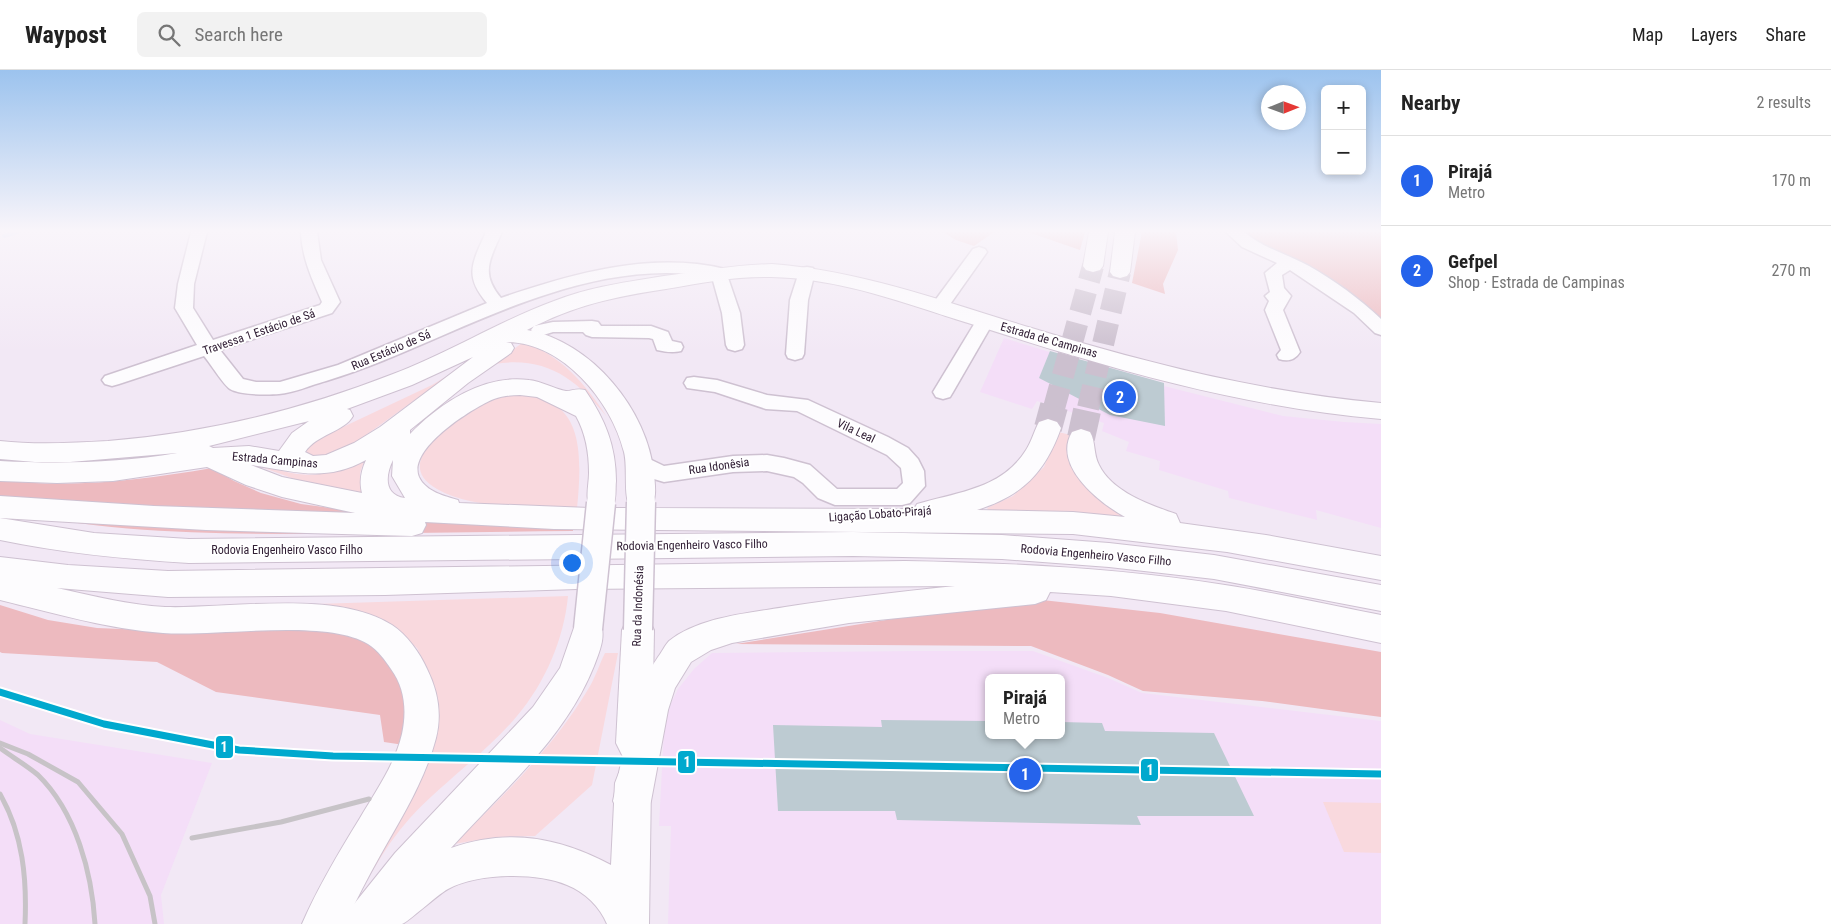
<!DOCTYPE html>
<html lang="en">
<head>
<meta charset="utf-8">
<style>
  :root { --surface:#fff; --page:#f2f2f2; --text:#222; --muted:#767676; --line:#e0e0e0; --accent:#2563eb }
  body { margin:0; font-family:"Roboto Condensed",sans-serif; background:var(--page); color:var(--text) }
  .controls { position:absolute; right:15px; top:15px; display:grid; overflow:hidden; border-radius:8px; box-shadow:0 2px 8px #0003 }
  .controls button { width:45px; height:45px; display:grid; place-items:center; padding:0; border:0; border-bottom:1px solid var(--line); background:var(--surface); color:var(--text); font:25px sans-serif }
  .compass { position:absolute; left:1261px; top:15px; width:45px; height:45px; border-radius:50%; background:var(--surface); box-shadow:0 2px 8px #0003; rotate:89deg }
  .you { position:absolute; left:571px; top:492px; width:18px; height:18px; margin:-12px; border:4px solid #fff; border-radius:50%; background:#1a73e8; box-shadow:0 0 0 8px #1a73e833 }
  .badge { display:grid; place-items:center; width:32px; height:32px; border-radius:50%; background:var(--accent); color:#fff; font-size:16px; font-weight:700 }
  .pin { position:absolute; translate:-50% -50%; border:2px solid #fff; box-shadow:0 1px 5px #0006 }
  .popup { position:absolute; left:985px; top:604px; width:80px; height:65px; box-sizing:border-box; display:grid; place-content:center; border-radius:8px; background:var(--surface); filter:drop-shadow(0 1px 4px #0005); font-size:16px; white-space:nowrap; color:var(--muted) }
  .popup b { font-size:19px; color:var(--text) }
  .popup::after { content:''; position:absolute; left:50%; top:100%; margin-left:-10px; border:10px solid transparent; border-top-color:var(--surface) }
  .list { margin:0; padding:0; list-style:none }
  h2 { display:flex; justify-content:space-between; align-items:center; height:65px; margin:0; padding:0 20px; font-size:21px }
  h2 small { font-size:16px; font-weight:400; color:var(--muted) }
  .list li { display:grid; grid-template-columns:32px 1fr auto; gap:15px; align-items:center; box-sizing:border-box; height:90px; padding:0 20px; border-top:1px solid var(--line) }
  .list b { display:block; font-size:19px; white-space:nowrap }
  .list p { margin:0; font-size:16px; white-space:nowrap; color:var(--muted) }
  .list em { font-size:16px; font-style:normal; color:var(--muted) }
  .icon { flex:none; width:28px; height:28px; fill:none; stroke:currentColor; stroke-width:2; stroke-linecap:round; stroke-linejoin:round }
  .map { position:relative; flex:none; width:1381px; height:854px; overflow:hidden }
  header { display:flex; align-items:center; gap:30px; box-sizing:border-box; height:70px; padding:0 25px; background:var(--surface); border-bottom:1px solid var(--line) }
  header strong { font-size:24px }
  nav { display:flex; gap:28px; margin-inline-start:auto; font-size:18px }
  .search { width:350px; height:45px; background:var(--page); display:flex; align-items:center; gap:12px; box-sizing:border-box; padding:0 18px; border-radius:8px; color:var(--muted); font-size:19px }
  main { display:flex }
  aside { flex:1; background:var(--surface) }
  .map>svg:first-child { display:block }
</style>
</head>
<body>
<header>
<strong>Waypost</strong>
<div class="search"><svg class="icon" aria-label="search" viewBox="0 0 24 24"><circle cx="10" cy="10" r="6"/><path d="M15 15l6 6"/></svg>Search here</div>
<nav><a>Map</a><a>Layers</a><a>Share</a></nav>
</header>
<main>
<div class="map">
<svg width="1381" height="854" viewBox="0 0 1381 854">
  <rect width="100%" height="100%" fill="#f2e8f5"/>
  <g fill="#f4def8" fill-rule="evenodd">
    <path d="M1004,268L1148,312L1283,346L1344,352L1381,354V458L1316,440L1317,450L1229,428L1228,421L1159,400L1160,391L1126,381L1129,372L1102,361L1104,353L1037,331L1032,339L980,322Z"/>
    <path d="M916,581H1033L1108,608L1142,623L1381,651V854H668L671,756H659L664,660L670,636L678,619L694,599L712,583ZM989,608H1061V665H989Z"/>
    <path d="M0,650L30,664L212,693L161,825L164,854H0Z"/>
  </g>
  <g fill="#f9d9de">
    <path d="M522,273C559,282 587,316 607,347C575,308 546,286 494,294Z"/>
    <path d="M490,280L433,317L352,375L327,387L311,386L307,383L306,379L307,374L432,315Z"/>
    <path d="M512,325C586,323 582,384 577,439C535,437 474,440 437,419C399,398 433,368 454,352C461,346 468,339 475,335C486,330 500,326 512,325Z"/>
    <path d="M1058,362L1071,365L1142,451L990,442L987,438L1013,426L1044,397Z"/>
    <path d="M369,384C357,403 356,411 372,429L300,411L250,393H256C306,410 323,410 369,384Z"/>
    <path d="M568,526C564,569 545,613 517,646C485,684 443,712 410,748C382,779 363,818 343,854L435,636L432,609L417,578L391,555L356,540L189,538Z"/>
    <path d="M605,583H618L592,715L535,766L496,767L454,774C502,727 552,679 587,621C595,609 599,595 605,583Z"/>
    <path d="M1323,732L1381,733V783L1344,782Z"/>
  </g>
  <g fill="#edbabf">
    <path d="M943,162H994L974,176L956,170Z"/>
    <path d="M1028,162H1085L1080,180Z"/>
    <path d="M1142,162H1176L1178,180L1163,214L1165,224L1132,213Z"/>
    <path d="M1239,162H1381V250Z"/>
    <path d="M212,398L234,411L261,423L301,434L346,440L573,454V461C486,462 399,463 312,464C207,464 103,463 0,439V410C71,419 142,410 212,398Z"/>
    <path d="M1024,528L1160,543L1381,582V647L1262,631L1143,621L1108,605L1031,576L736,574Z"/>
    <path d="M0,535L48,550L97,558L196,562L302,558L354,564L387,586L407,624L404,675L384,672L380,645L216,622L157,592L2,583L0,582Z"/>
  </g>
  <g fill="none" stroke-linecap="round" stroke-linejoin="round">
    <path stroke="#cbd9f8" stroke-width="4" d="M4,166L18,162"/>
  </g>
  <g fill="#bdcbd2">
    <path d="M1050,281L1164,313L1165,356L1110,345L1039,308Z"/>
    <path d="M881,650L989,651V665H1061V652L1102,653L1105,661L1214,663L1254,746H1137L1141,755L897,750L895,741H778L773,655L882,657Z"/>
  </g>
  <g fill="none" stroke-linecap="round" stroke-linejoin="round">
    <g stroke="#ccc0cf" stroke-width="22" stroke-dasharray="22 11" stroke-linecap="butt">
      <path d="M1054,338L1093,196"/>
      <path d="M1088,338L1120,202"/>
    </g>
    <g stroke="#ccc0cf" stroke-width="28" stroke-dasharray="28 14" stroke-linecap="butt">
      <path d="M1048,358L1054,336"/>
      <path d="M1081,368L1088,336"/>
    </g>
    <defs>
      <g id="minor">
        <path d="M191,162H207L194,214L193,238L213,270L320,235L322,232C312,209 302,188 301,162H317L321,190L340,232L332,243L220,280L243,309L256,312H280L338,295L487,233C463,205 473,192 486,162H502C490,189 480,203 501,228C571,204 651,181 725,199L740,243L744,275L742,279L735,281L728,279L726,275L722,243L712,207C657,197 600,207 548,224C472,248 402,288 326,311C311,315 294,323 279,324C267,325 240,325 230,319C222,313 211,294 204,286L119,314L112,316L105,314L102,310L105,306L197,275L175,238L178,214Z"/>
        <path d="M1226,162H1244C1263,178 1287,184 1309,196C1334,210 1360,229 1381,249V265L1375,263L1354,243L1290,200L1282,205L1284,218L1291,226L1283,240L1300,282C1295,290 1288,292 1279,289L1277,285L1281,280L1265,240L1269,231L1265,226L1270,222L1265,203L1277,193L1242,177Z"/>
        <path d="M979,177L985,179L987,182L946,240L940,241L934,240L931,236L934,232L973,179Z"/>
        <path d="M807,197L813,198L815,202L808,230L804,284L802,288L795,290L788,288L786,284L790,230L799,202L801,198Z"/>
        <path d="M985,246L991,247L994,251L953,322L950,327L943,329L936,327L933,322L976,251L979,247Z"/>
        <path d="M592,251L598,252L601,256H651L668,262L672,271L681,273L683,277L681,281C672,283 666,282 657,280L653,269L649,268L592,267L586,265L583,262H553L540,266L534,264L531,260L534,256L553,252Z"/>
        <path d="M694,307L717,310L767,325L808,330L888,367L908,378L918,389L924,401L925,416L910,433L902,435H835L818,428L803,413L794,407L767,401L733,402L664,412L644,406L631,398L628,392L631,386L639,384L664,396L733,386L767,385L784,388L810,395L837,419H897L903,413L901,398L887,385L797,341L766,339L715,322L687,318L684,313L687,308Z"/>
      </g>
      <g id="major">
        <path d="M1089,162H1108L1103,196L1100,200L1093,202L1086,200L1083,196Z"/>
        <path d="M1115,162H1135L1130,202L1127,206L1120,208L1113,206L1110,202Z"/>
        <path d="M772,194C863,201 948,233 1035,259C1150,294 1261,322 1381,333V349C1277,340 1178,317 1078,287C1036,275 994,261 952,248C893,229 834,208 771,207C735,206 701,213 666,219C613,227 575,235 527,260C591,271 648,340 654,404C655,415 657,428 651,438L914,439L917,434C957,422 1002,419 1026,380C1032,371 1034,361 1039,352L1048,349L1057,352L1061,358C1045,403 1022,426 977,440L1073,442L1125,447C1100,433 1052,396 1072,362L1081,359L1090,362C1096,372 1093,384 1099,395C1112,422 1150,435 1176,444L1180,453L1266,465L1381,486V510L1227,482L1073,464L554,459L425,452L426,455L422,463L412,466L206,460L0,448V426L154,436L355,443L282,427L246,415L207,397L113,411L57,413L0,411V391C60,394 118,393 177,383L70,392H35L0,389V371C36,375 72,373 108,371C207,363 301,340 393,304C449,283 499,251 554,231C589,217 627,212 664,206C702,201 734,195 772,194ZM506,272C562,272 611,330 624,382C628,398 623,424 630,438H612C617,430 615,420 616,411C616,376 605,349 585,320C576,318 573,321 566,321C557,320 541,311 529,310C484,304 440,333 410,364V360L468,313L511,283L514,278L511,273ZM473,287L380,357L354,373L326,385L313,386L305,382C317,364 344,362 353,346L350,340L347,339L412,315ZM520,325L537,327L576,346C586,364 589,383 589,403C589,414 585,428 590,438L459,433L458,430C445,426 426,422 419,407C407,379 472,338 494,329C502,326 511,325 520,325ZM309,351L292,363L279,381L249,376L213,378L209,376ZM366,390C361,401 359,411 362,423L282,407L251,395C295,401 324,413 366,390ZM393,390L392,406L405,428C384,425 385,406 393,390Z"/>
        <path d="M588,545L599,549C607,565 600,580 594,596C565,669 502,721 451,778C508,758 559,767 611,795L615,713L620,700L633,695L646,700L651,713L649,854H607C600,837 585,822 567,815C536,802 478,803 448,819C437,825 407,853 402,854C388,854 360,854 344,854L350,839L395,783L533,637L560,598L577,549Z"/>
        <path d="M638,546L649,550L654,560L652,673L646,685L634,690L622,685L616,673L622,560L627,550Z"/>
      </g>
      <g id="highway">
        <path d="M0,448L94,463L189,469L853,462L1002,465L1109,473L1214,485L1381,515V541L1214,509L1109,497L1002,489L853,486L189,493C125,489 62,483 0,470Z"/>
        <path d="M0,487L68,495L168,501L905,491C1012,493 1119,498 1225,515C1277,523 1329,535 1381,545V573L1226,541L1111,526L1050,522L1046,530L1035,534L849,553L732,573L711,580L691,592L675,618L668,640L651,731L645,744L632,750L619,744L613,731C624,683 630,628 658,587C662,582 665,575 669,571C699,547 749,543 785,537C842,528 898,522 955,516L577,519L385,525L168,527L57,518C93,526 129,535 165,537C231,539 335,519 392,555C407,565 420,583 427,599C438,621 442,644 436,668C425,710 402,747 381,784C368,807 356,830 345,854H302C318,817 339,782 360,748C376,721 395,694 402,664C407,641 405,618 391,599C385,590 378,580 368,574C326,548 215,567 163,563C108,559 53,543 0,530Z"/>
      </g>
    </defs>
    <use href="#minor" stroke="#cec1d1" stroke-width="3"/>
    <use href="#major" stroke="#cec1d1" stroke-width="2"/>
    <use href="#highway" stroke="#cec1d1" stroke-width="2"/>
    <use href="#minor" fill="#fdfcfe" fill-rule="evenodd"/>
    <use href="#major" fill="#fdfcfe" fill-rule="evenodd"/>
    <use href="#highway" fill="#fdfcfe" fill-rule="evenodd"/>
    <g stroke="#c7c3c7" stroke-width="5">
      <path d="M0,673L28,684L78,712L122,764L150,826L155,854"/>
      <path d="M0,678C12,687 26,695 38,705C76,742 92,803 95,854"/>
      <path d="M0,724C23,764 27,809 25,854"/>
      <path d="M192,768L281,752L369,729"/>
    </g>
    <defs>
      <g id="major-bridge">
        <path d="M588,559L601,433"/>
        <path d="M638,560L641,432"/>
      </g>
    </defs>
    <use href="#major-bridge" stroke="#cec1d1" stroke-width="31" stroke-linecap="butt"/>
    <use href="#major-bridge" stroke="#fdfcfe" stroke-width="28"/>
    <defs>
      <path id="metro-1" d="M0,622L104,654L239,680L333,686L1381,704"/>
    </defs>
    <use href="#metro-1" stroke="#fff" stroke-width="11"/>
    <use href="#metro-1" stroke="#00a9ce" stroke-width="7"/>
  </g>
  <linearGradient id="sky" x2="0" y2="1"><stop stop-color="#9cc3ee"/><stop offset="0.57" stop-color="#f9f5fa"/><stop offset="1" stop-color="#f9f5fa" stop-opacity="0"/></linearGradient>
  <rect width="1381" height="282" fill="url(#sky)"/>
  <g text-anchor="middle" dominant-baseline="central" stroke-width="4" stroke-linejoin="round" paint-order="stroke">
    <g font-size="12" fill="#322036" stroke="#fff">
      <text transform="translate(259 262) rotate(-19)">Travessa 1 Estácio de Sá</text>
      <text transform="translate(1049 270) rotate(16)">Estrada de Campinas</text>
      <text transform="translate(391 280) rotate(-23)">Rua Estácio de Sá</text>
      <text transform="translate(856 361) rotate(25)">Vila Leal</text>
      <text transform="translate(275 390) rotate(5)">Estrada Campinas</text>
      <text transform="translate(719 396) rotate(-8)">Rua Idonêsia</text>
      <text transform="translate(880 444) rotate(-4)">Ligação Lobato-Pirajá</text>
      <text transform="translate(692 475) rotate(-1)">Rodovia Engenheiro Vasco Filho</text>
      <text x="287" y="480">Rodovia Engenheiro Vasco Filho</text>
      <text transform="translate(1096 485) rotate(5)">Rodovia Engenheiro Vasco Filho</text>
      <text transform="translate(638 536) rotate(-88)">Rua da Indonésia</text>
    </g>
  </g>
  <g stroke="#fff" stroke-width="2">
    <rect x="215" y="665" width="19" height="24" rx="5" fill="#00a9ce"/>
    <rect x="677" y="680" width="19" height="24" rx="5" fill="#00a9ce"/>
    <rect x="1140" y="688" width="19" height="24" rx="5" fill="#00a9ce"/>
  </g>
  <g font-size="14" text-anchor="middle" font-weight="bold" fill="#fff">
    <text x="224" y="682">1</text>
    <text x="687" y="697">1</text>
    <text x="1150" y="705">1</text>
  </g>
</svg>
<div class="controls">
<button>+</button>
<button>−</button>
</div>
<svg class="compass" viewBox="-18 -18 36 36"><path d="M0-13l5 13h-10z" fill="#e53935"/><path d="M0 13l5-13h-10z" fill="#767676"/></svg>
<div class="you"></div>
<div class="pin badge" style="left:1025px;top:704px">1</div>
<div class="popup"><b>Pirajá</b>Metro</div>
<div class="pin badge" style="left:1120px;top:327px">2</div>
</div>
<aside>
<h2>Nearby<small>2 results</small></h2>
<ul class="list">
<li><span class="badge">1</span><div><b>Pirajá</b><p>Metro</p></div><em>170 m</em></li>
<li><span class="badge">2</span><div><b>Gefpel</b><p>Shop · Estrada de Campinas</p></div><em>270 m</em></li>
</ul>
</aside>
</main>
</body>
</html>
